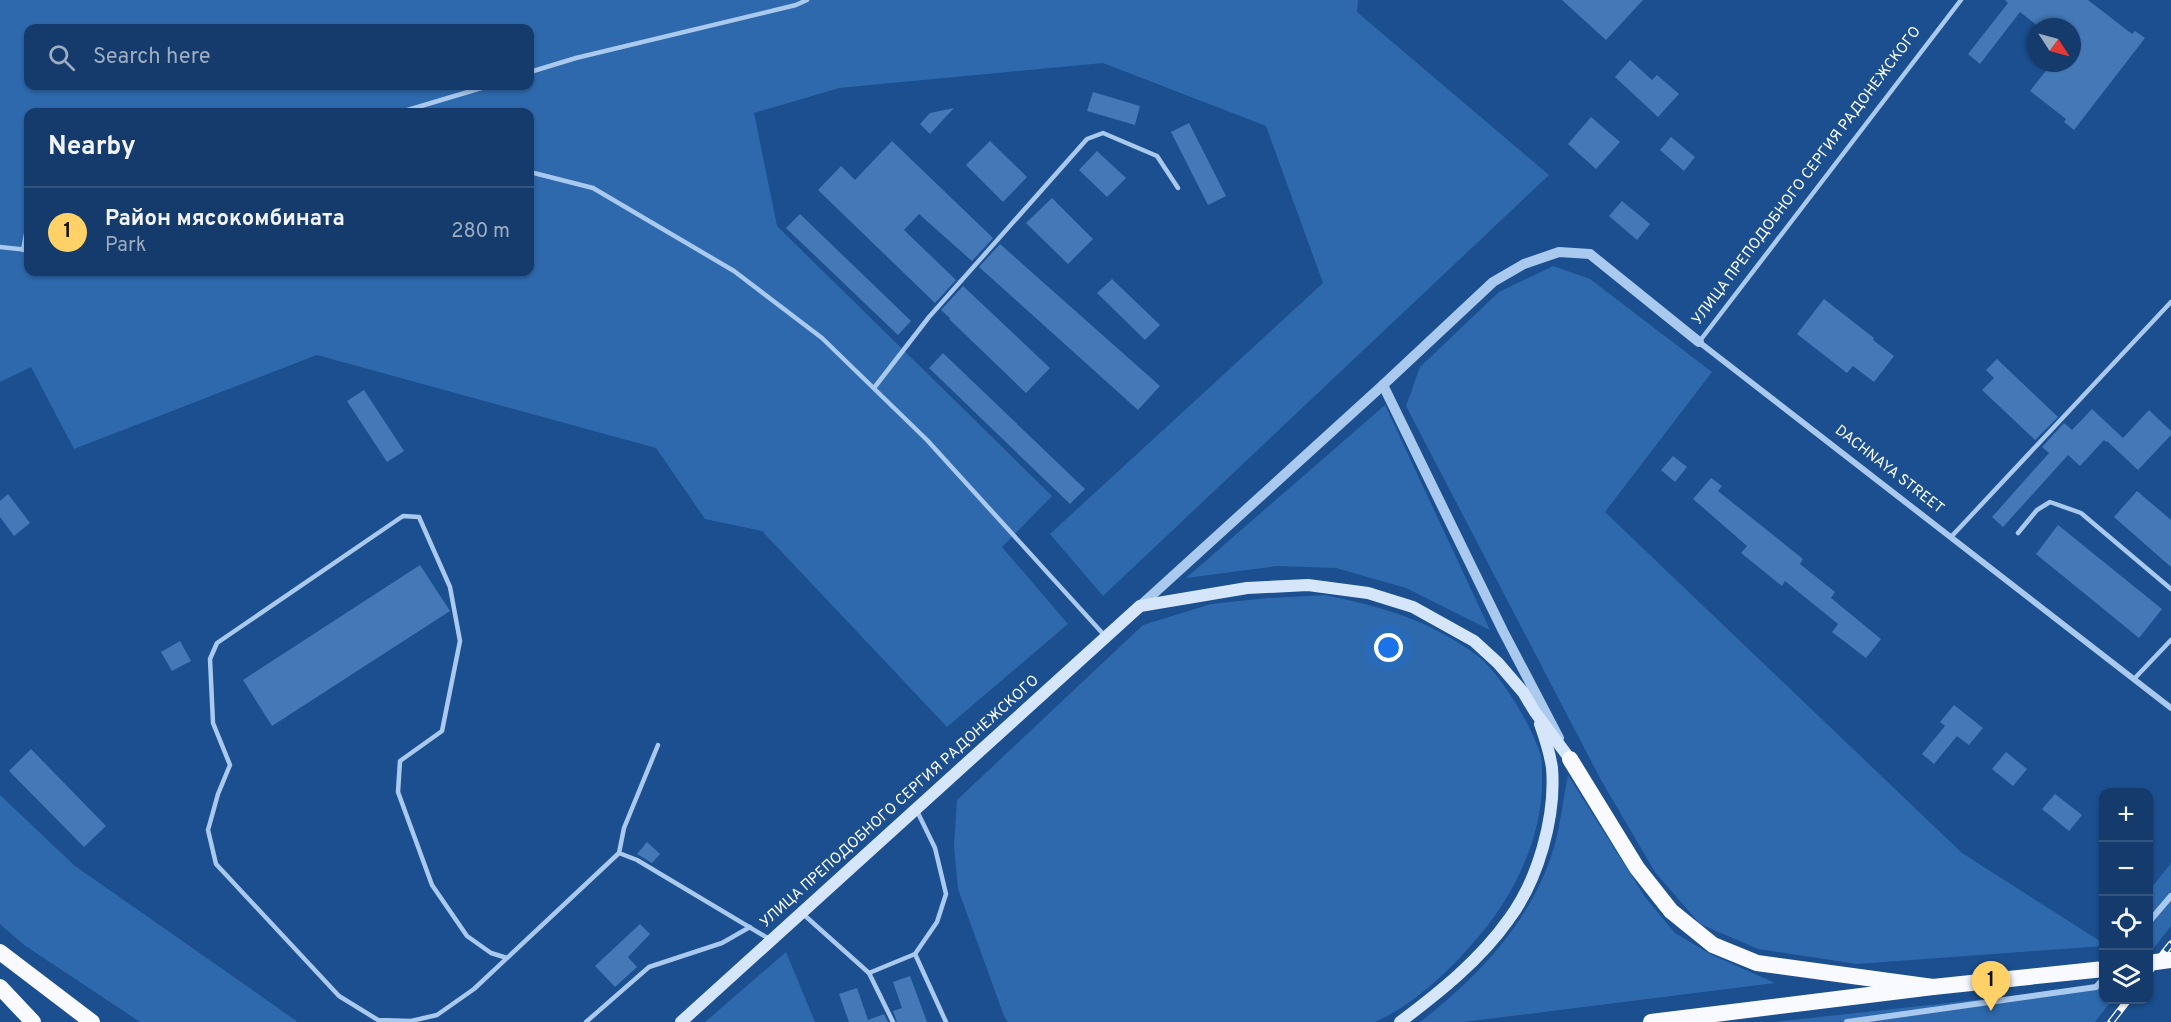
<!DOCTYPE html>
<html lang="en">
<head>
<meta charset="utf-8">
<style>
  :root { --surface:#143b6b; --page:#1d4271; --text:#f1f3f6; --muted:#9dadc1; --line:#33557e; --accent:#ffd166 }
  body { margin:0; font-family:Overpass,sans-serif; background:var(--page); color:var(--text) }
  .controls { position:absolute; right:18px; bottom:18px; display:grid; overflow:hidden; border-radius:12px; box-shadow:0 2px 4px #0004 }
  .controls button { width:54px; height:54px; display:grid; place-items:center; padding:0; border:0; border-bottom:2px solid var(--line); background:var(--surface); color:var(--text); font:30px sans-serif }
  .compass { position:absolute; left:2027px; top:18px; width:54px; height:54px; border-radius:50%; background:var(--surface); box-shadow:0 2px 4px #0004; rotate:126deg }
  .you { position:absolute; left:1389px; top:648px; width:21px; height:21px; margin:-15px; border:4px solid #fff; border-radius:50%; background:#1a73e8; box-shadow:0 0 0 9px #1a73e833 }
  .badge { display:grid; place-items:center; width:39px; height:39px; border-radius:50%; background:var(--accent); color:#111; font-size:20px; font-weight:700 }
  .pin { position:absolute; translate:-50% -50px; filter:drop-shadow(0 2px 3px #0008) }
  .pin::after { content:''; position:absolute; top:32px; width:21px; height:18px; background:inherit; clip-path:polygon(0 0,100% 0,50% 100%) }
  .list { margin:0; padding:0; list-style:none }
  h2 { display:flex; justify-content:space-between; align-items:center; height:78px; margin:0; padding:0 24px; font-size:26px }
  h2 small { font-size:20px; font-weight:400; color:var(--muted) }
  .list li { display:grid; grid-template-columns:39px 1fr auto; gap:18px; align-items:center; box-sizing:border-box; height:90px; padding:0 24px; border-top:2px solid var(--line) }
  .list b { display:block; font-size:22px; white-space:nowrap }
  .list p { margin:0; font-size:20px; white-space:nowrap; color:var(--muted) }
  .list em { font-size:20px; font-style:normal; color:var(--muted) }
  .icon { flex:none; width:33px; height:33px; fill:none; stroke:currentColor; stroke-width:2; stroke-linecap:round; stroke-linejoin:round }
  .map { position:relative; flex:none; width:2171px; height:1022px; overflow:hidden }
  .search { position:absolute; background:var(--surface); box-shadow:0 2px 4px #0004; left:24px; top:24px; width:510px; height:66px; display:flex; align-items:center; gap:15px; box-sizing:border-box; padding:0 21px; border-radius:12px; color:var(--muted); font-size:22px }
  .panel { position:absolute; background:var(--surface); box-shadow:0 2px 4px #0004; left:24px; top:108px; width:510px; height:168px; border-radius:12px }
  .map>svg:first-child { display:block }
</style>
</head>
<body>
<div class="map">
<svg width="2171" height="1022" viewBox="0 0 2171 1022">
  <rect width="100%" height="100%" fill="#1b4f8f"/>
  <g fill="#2e69ad" fill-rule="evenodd">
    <path d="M0,0H1358L1357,12L1549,175L1103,596L1050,534L1323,283L1266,126L1103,63L839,88L754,113L777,226L1052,496L1002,547L1068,624L947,727L762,531L705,519L656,448L317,355L74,449L31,367L0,382ZM28,28H530V86H28ZM28,112H530V272H28Z"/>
    <path d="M1553,266L1590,279L1712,372L1605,512L1962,853L2103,943V946L1857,964L1758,949L1700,924L1655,872L1601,780L1406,406L1420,367L1499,292Z"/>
    <path d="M1385,405L1490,630L1406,588L1336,568L1277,566L1186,578Z"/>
    <path d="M1324,595C1384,607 1430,620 1479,657C1492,668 1504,685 1513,699C1524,716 1535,737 1541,756C1542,762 1542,769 1542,775C1544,829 1520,883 1488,925C1458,963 1419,1002 1375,1022H1008L1004,1016L958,889L954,846L957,800L1143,625L1211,604L1268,598Z"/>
    <path d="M1568,775L1645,897L1675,933L1712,955L1775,983L1463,1022H1420C1479,977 1533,919 1554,847C1561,823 1563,798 1568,775Z"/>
    <path d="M0,795L75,866L298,1022H140L24,945L0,924Z"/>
    <path d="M2171,863V926L2153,949H2149L2148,892Z"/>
    <path d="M786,952L815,1022H705Z"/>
    <path d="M2103,986L2104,1000H2112L2095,1022H1774Z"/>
  </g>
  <g fill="#4478b7">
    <path d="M1562,0H1643L1606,40Z"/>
    <path d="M2005,0H2088L2132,34L2135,31L2145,38L2074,130L2064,122L2066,119L2030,91L2052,63H2072V27H2039L2020,12L1980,64L1968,54L2008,3Z"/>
    <path d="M1630,60L1652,80L1657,75L1679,94L1658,117L1615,77Z"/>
    <path d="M1093,92L1140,106L1135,125L1087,111Z"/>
    <path d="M954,108L930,134L920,124L930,113Z"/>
    <path d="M1591,117L1620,142L1596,169L1568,144Z"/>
    <path d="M1189,123L1226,196L1208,205L1171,132Z"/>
    <path d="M1671,137L1695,157L1684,171L1660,150Z"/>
    <path d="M892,141L993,238L972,261L919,214L904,230L956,280L935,303L818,190L841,166L855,180Z"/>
    <path d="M990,141L1027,177L1003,202L966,165Z"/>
    <path d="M1097,151L1126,178L1107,197L1079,170Z"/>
    <path d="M1052,198L1093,239L1068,264L1026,223Z"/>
    <path d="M1622,201L1650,224L1637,240L1609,216Z"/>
    <path d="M800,214L911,321L898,335L786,228Z"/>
    <path d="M1000,244L1160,386L1138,410L979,267Z"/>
    <path d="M1112,279L1160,325L1145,340L1097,293Z"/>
    <path d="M963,286L1050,368L1026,393L949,319L950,318L941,310Z"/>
    <path d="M1824,299L1874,338L1873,340L1894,356L1874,382L1853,366L1847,373L1797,334Z"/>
    <path d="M943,353L1085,489L1070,504L929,368Z"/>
    <path d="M1997,359L2058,417L2035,440L1982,390L1994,378L1986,370Z"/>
    <path d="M364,390L404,451L387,462L347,401Z"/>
    <path d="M2092,409L2123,438L2149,410L2171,431V435L2138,470L2107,441L2106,442L2104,440L2080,466L2068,455L2003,527L1992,517L2049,453L2042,447L2064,423L2072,430Z"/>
    <path d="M1673,456L1687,467L1675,482L1661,470Z"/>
    <path d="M1711,478L1722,486L1718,491L1803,559L1800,564L1835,592L1831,598L1881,639L1866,658L1832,632L1838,624L1785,581L1782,586L1741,553L1747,546L1693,499Z"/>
    <path d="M2137,491L2171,520V567L2114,517Z"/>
    <path d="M8,494L30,523L14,536L0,517V501Z"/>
    <path d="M2058,525L2162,609L2139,638L2036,554Z"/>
    <path d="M420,565L450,611L272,726L243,680Z"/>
    <path d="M180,641L191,661L172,671L161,652Z"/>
    <path d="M1954,705L1983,728L1969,745L1957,736L1934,764L1922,754L1945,726L1940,722Z"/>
    <path d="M31,749L106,826L84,847L9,771Z"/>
    <path d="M2006,752L2027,769L2013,786L1992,769Z"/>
    <path d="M2055,794L2082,815L2069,831L2042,809Z"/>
    <path d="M647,842L660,854L652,863L637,854Z"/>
    <path d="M640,924L650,934L628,957L637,967L615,987L595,966Z"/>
    <path d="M910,976L927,1022H897L893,1011L902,1008L893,982Z"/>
    <path d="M857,988L868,1020L884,1014L888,1022H849L839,994Z"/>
  </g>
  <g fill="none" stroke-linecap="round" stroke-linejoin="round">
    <g stroke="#a9c9ee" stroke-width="4.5">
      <path d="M530,72L576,58L796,5L807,0"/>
      <path d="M401,112L488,86"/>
      <path d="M530,172L593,188L734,271L822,338L927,440L1105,636"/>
      <path d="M0,247L28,250"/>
      <path d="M23,250L28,224"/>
      <path d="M1699,342L1961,0"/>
      <path d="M874,388L929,317L1087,139L1103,133L1157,156L1178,188"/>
      <path d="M2018,533L2037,510L2050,502L2081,513L2171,589"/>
      <path d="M1951,537L2171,302"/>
      <path d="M2134,679L2171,640"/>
      <path d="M917,811L935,848L946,894L937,922L915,954L946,1022"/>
      <path d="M619,853L624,828L658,745"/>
      <path d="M803,914L869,973L915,954"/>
      <path d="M507,958L491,953L467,936L432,885L398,792L400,761L442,731L460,641L450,587L419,517L403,516L217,643L210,659L213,723L230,765L218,794L208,830L216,864L339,996L378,1020L411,1021L437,1015L474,989L619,853L637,860L771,940"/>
      <path d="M869,973L893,1022"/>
      <path d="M586,1022L649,967L722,943L750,927"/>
    </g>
    <g stroke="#a9c9ee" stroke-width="6">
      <path d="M1699,342L2171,708"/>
      <path d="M2148,923L2171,896"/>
      <path d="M1847,1022L2096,987L2104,978"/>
    </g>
    <g stroke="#a9c9ee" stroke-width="10">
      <path d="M1383,385L1503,631L1559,738"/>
      <path d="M1140,606L1383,385L1493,282L1524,264L1559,252L1590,254L1699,342"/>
    </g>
    <g stroke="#d6e6fa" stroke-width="12">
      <path d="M681,1022L1140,606L1247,588L1308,585L1368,593L1413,607L1474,641L1498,663L1523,692L1535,712L1570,759"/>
      <path d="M1400,1022C1440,992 1480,960 1509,919C1538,880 1556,817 1552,768C1550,753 1545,738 1540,724"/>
    </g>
    <g stroke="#f8faff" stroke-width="16">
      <path d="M1570,759L1637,868L1671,911L1713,945L1757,963L1933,987"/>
      <path d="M0,952L92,1022"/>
      <path d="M0,987L33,1022"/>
      <path d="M1651,1022L1933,987L2104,969"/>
    </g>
    <defs>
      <g id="rail">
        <path d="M2148,973L2171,944"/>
        <path d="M2111,1022L2128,1000"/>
      </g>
    </defs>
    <use href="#rail" stroke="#fff" stroke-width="7"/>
    <use href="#rail" stroke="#1b4f8f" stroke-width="4.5" stroke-dasharray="14" stroke-linecap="butt"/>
    <path stroke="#f8faff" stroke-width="16" d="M2148,963L2171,960"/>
  </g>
  <g text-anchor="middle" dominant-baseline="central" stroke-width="6" stroke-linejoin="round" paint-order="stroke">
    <g font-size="15" fill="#fff" stroke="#1b4f8f">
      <text transform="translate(1807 176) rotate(-53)">УЛИЦА ПРЕПОДОБНОГО СЕРГИЯ РАДОНЕЖСКОГО</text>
      <text transform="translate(1889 470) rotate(38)">DACHNAYA STREET</text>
      <text transform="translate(900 802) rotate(-42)">УЛИЦА ПРЕПОДОБНОГО СЕРГИЯ РАДОНЕЖСКОГО</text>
    </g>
  </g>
</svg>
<div class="controls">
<button>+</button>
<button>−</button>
<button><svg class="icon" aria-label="locate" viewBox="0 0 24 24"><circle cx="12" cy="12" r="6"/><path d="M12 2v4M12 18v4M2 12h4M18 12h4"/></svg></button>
<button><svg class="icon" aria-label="layers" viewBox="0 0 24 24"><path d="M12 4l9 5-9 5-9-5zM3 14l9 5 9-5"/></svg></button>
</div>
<svg class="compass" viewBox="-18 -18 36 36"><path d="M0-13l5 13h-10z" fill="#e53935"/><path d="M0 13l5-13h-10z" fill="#9dadc1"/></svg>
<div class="you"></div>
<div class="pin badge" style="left:1991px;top:1011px">1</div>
<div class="search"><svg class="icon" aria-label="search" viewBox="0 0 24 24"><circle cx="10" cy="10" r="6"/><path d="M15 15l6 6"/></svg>Search here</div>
<section class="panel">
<h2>Nearby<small></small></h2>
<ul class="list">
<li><span class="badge">1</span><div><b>Район мясокомбината</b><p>Park</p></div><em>280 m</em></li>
</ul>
</section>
</div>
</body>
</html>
